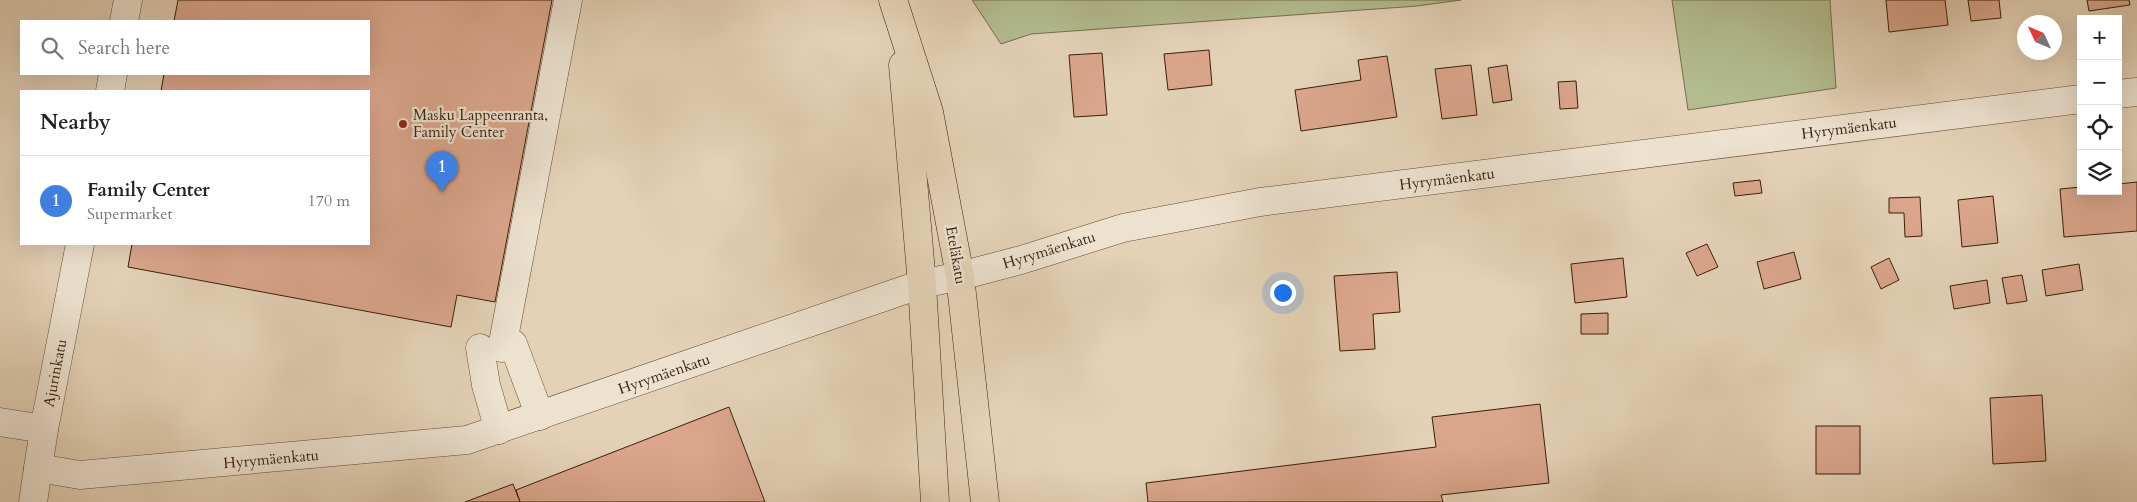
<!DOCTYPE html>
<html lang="en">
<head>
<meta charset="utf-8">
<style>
  :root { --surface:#fff; --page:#f2f2f2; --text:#202124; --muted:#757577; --line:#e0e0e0; --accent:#8f2418 }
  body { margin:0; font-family:Cardo,serif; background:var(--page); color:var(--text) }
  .controls { position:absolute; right:15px; top:15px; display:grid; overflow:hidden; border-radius:0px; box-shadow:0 5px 20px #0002 }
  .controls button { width:45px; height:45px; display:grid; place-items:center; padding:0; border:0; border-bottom:1px solid var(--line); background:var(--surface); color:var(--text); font:25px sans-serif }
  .compass { position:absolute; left:2017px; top:15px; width:45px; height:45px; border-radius:50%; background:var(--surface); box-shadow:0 5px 20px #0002; rotate:314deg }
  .you { position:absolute; left:1282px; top:292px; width:18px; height:18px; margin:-12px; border:4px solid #fff; border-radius:50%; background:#1a73e8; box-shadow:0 0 0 8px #1a73e833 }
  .badge { display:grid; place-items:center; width:32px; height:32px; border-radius:50%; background:var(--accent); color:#fff; font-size:16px; font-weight:700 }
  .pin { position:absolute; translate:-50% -41px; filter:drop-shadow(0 1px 2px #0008) }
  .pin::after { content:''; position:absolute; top:26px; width:18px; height:15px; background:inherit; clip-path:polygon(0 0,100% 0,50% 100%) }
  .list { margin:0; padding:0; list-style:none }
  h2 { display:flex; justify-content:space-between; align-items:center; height:65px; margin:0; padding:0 20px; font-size:21px }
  h2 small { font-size:16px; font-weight:400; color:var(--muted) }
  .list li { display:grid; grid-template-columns:32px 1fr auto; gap:15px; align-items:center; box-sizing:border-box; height:90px; padding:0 20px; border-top:1px solid var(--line) }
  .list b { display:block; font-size:19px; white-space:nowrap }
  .list p { margin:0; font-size:16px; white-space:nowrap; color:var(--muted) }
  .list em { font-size:16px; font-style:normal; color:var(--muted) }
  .icon { flex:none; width:28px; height:28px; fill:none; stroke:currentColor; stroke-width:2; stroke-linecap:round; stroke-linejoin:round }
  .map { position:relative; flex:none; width:2137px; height:502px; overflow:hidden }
  .search { position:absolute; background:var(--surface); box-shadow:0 5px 20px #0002; left:20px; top:20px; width:350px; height:55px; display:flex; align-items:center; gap:12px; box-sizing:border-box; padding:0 18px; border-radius:0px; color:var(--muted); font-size:19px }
  .panel { position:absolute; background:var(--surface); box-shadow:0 5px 20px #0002; left:20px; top:90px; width:350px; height:155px; border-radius:0px }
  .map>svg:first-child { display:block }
</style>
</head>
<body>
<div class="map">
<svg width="2137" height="502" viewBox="0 0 2137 502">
  <rect width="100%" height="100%" fill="#e4d2b7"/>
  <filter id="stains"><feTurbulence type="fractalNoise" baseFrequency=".004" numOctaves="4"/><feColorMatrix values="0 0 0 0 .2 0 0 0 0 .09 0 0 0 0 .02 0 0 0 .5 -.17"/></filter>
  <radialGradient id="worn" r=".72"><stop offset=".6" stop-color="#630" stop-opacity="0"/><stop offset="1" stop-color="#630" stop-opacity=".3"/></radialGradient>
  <g fill="#b2bc8f" stroke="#766e4c">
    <path d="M972,0H1461L1417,6L1031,34L1001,44Z"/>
    <path d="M1672,0H1830L1836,88L1688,110Z"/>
  </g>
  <g fill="#dba68c" stroke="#391f0a">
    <path d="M178,0H552L495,302L457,295L451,327L128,267L132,244H369V91H161L164,74H369V21H174Z"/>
    <path d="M1886,0H1945L1948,25L1889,32Z"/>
    <path d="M1968,0H1999L2001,18L1971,21Z"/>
    <path d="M2087,0H2129L2130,5L2089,11Z"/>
    <path d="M1209,50L1212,85L1168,90L1164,54Z"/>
    <path d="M1102,53L1107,115L1074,117L1069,55Z"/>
    <path d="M1387,56L1397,117L1301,131L1295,90L1361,80L1358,60Z"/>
    <path d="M1471,65L1477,115L1442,119L1435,69Z"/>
    <path d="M1507,65L1512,100L1493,103L1488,68Z"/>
    <path d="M1576,81L1578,108L1560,109L1558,82Z"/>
    <path d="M1760,180L1762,193L1735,196L1733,183Z"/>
    <path d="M2137,182V231L2064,237L2060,189L2081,187V191H2118V184Z"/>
    <path d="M1993,196L1998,243L1962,247L1958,200Z"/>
    <path d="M1920,197L1922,236L1905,237L1904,213H1889V198Z"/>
    <path d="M1707,244L1718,267L1697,276L1686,253Z"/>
    <path d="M1794,252L1801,279L1764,289L1757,262Z"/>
    <path d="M1623,258L1627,297L1575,303L1571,264Z"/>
    <path d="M1889,258L1899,280L1881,289L1871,267Z"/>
    <path d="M2079,264L2083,290L2046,296L2042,270Z"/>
    <path d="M1397,272L1400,312L1373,314L1375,349L1340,351L1334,276Z"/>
    <path d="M2022,275L2027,301L2007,304L2002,278Z"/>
    <path d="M1987,280L1990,303L1954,309L1950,286Z"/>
    <path d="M1608,313V334H1581V314Z"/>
    <path d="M2042,395L2046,461L1993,464L1990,398Z"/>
    <path d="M1540,404L1549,483L1441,495L1443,502H1148L1146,483L1436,447L1432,417Z"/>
    <path d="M729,407L765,502H520L516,490Z"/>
    <rect x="1816" y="426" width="44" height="48"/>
    <path d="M513,484L520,502H465Z"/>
  </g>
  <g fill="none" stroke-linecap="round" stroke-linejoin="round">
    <defs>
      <g id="minor">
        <path d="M124,21L128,0"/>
        <path d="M110,91L113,74"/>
        <path d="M2118,94L2137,92"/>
        <path d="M513,344L540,416"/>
        <path d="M480,348L486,385L499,430"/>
        <path d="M502,348L568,0"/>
        <path d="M0,422L44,429"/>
        <path d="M38,468L80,475L467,440L922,284L960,276L1021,260L1123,228L1260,202L2081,99"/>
        <path d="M33,502L44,429L80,244"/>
      </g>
      <g id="major">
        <path d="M893,0L929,112L960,276L985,502"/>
        <path d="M903,65L922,284L935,502"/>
      </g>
    </defs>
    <use href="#minor" stroke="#644c35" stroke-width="29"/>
    <use href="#major" stroke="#391f0a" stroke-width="29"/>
    <use href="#minor" stroke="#ede2d0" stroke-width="28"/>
    <use href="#major" stroke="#e4d2b7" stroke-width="28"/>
  </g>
  <circle fill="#8f2418" stroke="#ede2d0" stroke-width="2" cx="403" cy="124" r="5"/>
  <g text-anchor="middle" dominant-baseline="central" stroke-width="4.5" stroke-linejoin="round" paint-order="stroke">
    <g font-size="15" fill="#391f0a" stroke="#ede2d0" text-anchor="start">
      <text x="413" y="115">Masku Lappeenranta,<tspan x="413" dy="17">Family Center</tspan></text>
    </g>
    <g font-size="15" fill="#391f0a" stroke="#ede2d0">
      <text transform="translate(1849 128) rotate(-7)">Hyrymäenkatu</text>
      <text transform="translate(1447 179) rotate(-7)">Hyrymäenkatu</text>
      <text transform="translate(1049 250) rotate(-17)">Hyrymäenkatu</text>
      <text transform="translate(956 255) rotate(80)">Eteläkatu</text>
      <text transform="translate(55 373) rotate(-79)">Ajurinkatu</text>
      <text transform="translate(664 374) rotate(-19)">Hyrymäenkatu</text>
      <text transform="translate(271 459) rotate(-5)">Hyrymäenkatu</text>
    </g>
  </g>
  <rect width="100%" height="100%" filter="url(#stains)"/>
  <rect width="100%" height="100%" fill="url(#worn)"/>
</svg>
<div class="controls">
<button>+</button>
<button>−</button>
<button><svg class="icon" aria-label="locate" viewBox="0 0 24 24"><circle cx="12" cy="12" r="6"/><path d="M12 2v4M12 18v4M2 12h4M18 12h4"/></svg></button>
<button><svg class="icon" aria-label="layers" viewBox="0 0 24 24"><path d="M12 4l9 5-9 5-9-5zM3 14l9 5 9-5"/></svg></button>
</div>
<svg class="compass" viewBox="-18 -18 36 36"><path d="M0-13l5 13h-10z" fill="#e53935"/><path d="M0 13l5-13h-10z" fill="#757577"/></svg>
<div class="you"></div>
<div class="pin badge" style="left:442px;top:192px;background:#3f7fe0">1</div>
<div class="search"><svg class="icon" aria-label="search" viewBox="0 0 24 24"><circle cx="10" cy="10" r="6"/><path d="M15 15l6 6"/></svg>Search here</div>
<section class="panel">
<h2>Nearby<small></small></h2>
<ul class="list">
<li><span class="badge" style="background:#3f7fe0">1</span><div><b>Family Center</b><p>Supermarket</p></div><em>170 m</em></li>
</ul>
</section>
</div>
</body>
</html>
